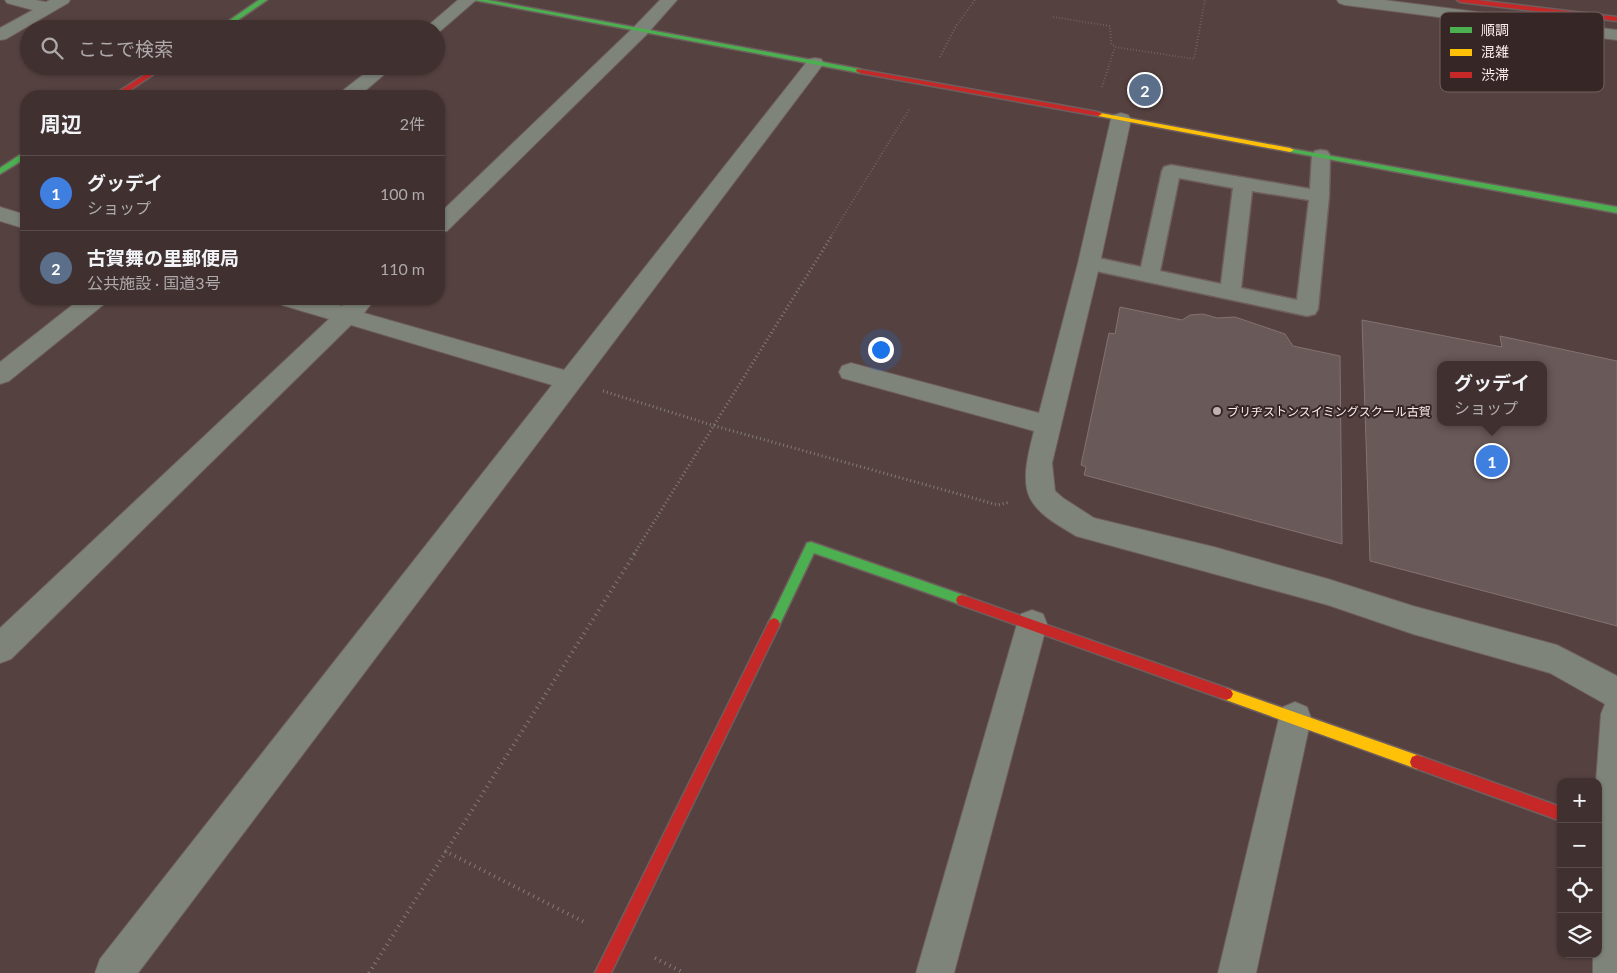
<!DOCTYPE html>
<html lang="ja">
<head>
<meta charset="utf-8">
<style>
  :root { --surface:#403130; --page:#473938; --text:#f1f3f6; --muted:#aea9ab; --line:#594c4c; --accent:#bca0f2 }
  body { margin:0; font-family:Lato,"Noto Sans JP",sans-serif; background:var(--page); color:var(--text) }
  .controls { position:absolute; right:15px; bottom:15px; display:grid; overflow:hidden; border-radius:10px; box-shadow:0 1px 4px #0004 }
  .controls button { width:45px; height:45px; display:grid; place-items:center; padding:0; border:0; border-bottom:1px solid var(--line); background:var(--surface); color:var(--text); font:25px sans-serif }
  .you { position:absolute; left:880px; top:349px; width:18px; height:18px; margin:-12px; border:4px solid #fff; border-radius:50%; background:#1a73e8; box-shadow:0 0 0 8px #1a73e833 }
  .badge { display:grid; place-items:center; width:32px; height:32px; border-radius:50%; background:var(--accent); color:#fff; font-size:16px; font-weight:700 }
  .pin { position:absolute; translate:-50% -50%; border:2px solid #fff; box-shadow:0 1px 5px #0006 }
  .popup { position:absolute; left:1437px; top:361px; width:110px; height:65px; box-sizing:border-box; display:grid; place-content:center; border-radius:10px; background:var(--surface); filter:drop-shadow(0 1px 4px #0005); font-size:16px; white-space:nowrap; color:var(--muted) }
  .popup b { font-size:19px; color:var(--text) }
  .popup::after { content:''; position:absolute; left:50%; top:100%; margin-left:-10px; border:10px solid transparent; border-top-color:var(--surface) }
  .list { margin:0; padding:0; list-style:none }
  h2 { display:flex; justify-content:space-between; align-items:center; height:65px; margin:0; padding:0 20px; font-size:21px }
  h2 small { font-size:16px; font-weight:400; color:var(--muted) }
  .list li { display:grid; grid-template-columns:32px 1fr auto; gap:15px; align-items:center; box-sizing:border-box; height:75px; padding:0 20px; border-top:1px solid var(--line) }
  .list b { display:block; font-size:19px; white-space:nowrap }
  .list p { margin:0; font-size:16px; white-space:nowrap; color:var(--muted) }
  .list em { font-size:16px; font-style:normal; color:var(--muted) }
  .icon { flex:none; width:28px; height:28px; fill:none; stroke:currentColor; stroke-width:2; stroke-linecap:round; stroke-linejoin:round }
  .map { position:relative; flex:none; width:1617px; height:973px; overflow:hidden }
  .search { position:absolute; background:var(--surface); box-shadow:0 1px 4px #0004; left:20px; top:20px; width:425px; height:55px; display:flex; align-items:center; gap:12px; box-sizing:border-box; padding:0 18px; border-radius:28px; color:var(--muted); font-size:19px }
  .panel { position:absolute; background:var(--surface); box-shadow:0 1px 4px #0004; left:20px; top:90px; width:425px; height:215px; border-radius:20px }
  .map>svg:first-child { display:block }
</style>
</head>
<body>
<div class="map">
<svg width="1617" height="973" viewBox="0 0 1617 973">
  <rect width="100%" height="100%" fill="#554140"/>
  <g fill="#695958" stroke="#837271" fill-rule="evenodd">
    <path d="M1120,307L1182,320L1190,315L1203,314L1217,318L1235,317L1285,334L1293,346L1340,356L1342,544L1084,475L1086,467L1081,465L1109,333L1115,334Z"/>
    <path d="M1362,320L1502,347L1500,336L1617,361V626L1370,561ZM1441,365H1543V422H1441Z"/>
  </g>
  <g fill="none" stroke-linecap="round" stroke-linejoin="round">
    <defs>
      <path id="lane" d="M1321,150L1327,151L1330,155L1329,196L1318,309L1315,314L1307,316L1082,268L1079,263L1082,258L1089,256L1141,267L1162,171L1164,167L1171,165L1310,189L1312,155L1315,151ZM1179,178L1233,188L1221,284L1160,271ZM1252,191L1309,200L1297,300L1241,288Z"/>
      <g id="street">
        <path d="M5,0H35L46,2L50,0H70L68,3L6,39L0,40V28L33,10L7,3Z"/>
        <path d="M458,0H476L438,33H436V29H424Z"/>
        <path d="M660,0H677L646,35L447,231L439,233V214L634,27Z"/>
        <path d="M1337,0H1384L1617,30V40L1345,5L1339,3Z"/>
        <path d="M815,58L821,59L824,63L821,67L138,973H95L100,959L552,385L351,325L11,659L0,663V628L329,319L282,305L279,299H317L342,306L350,299H375L364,313L564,370L809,59Z"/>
        <path d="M374,66H394L359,96H339L341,92Z"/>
        <path d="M1121,113L1128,115L1131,119L1100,263L1052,463L1055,491L1063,498L1094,518L1214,547L1328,579L1413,606L1557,645L1617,676V973H1593V954H1598V782H1596L1601,714L1605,704L1550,673L1413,634L1328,605L1076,536C1062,527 1043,518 1033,503C1019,485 1029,451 1034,431L842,378L839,372L842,366L851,363L1039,413L1078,263L1111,119L1114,115Z"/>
        <path d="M0,207L26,215V229L0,221Z"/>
        <path d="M80,299H107L103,305L9,381L0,384V362Z"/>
        <path d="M1032,610L1043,614L1047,624L954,973H916L1017,624L1021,614Z"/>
        <path d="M1295,702L1307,707L1311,718L1256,973H1218L1279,718L1283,707Z"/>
      </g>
      <g id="fast">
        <path d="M259,0H267L225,29H217Z"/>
        <path d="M474,0H488L860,69L864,71L860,73Z"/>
        <path d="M1287,148L1617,207V213L1290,152L1286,150Z"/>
        <path d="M23,153H26V158L0,174V168Z"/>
        <path d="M811,542L966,596L968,600L966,604L962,605L814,553L778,628L774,630L770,628L768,624L770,620L807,543Z"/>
      </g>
      <g id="slow">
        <path d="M1095,112L1290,148L1294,150L1290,152L1098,116L1094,114Z"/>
        <path d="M1226,688L1417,755L1422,757L1424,762L1422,767L1417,769L1226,700L1221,698L1219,694L1221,690Z"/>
      </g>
      <g id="jam">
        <path d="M1457,0H1477L1617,17V21L1460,2Z"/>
        <path d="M158,66H166L121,96H112Z"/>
        <path d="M857,69L1098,112L1102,114L1098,116L860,73L856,71Z"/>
        <path d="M962,595L1226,688L1231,690L1233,694L1231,698L1226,700L958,604L956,600L958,596Z"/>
        <path d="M774,618L778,620L780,624L611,973H595L770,620Z"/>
        <path d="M1417,755L1561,807V821L1412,767L1410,762L1412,757Z"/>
      </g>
    </defs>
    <use href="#lane" stroke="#6e5e5d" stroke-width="3"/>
    <use href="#street" stroke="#6e5e5d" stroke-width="2"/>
    <use href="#fast" stroke="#6e5e5d" stroke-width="3"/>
    <use href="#slow" stroke="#6e5e5d" stroke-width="3"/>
    <use href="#jam" stroke="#6e5e5d" stroke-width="3"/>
    <g stroke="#817d77" stroke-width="2" stroke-dasharray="0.5 2.5" stroke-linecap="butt">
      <path d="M1053,17L1110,26L1111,43L1115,47L1194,59L1205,0"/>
      <path d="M940,57L956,26L975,0"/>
      <path d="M1102,87L1115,47"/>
      <path d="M830,238L910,108"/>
    </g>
    <g stroke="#817d77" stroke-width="3" stroke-dasharray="1 3" stroke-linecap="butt">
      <path d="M603,391L715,426L998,505L1010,502"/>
      <path d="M634,554L831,237"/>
    </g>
    <g stroke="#817d77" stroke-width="4" stroke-dasharray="1 4.5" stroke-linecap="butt">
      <path d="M445,851L584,922"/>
      <path d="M655,958L684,973"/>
      <path d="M369,973L635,553"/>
    </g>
    <use href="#lane" fill="#7f847b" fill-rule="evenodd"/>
    <use href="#street" fill="#7f847b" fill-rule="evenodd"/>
    <use href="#fast" fill="#4caf50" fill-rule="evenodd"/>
    <use href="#slow" fill="#ffc107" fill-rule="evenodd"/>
    <use href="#jam" fill="#c62828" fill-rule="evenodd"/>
  </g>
  <circle fill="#c2b1b0" stroke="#362625" stroke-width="2" cx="1217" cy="411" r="5"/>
  <g text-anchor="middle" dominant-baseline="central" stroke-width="4" stroke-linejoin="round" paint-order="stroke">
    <g font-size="12" fill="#fceeed" stroke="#362625" text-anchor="start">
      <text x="1227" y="411">ブリヂストンスイミングスクール古賀</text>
    </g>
  </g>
  <rect x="1440" y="12" width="164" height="80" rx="8" fill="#362625" stroke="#716261" stroke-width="1"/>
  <rect x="1450" y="27" width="22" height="6" fill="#4caf50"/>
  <rect x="1450" y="49" width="22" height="7" fill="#ffc107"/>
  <rect x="1450" y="72" width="22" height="6" fill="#c62828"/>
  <g font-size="14" fill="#fceeed">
    <text x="1481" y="35">順調</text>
    <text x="1481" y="57">混雑</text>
    <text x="1481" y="80">渋滞</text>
  </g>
</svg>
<div class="controls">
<button>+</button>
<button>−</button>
<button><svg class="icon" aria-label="locate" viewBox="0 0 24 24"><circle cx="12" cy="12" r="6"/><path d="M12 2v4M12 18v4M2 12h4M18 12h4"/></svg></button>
<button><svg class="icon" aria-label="layers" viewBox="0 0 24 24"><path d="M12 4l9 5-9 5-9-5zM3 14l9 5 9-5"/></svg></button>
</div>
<div class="you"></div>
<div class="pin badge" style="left:1492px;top:461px;background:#3f7fe0">1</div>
<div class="popup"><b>グッデイ</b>ショップ</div>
<div class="pin badge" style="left:1145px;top:90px;background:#5c6f8a">2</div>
<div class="search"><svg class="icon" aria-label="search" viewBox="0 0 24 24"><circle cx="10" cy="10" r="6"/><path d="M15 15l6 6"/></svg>ここで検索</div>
<section class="panel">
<h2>周辺<small>2件</small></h2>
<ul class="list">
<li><span class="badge" style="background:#3f7fe0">1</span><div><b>グッデイ</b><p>ショップ</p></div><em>100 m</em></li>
<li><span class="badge" style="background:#5c6f8a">2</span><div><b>古賀舞の里郵便局</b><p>公共施設 · 国道3号</p></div><em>110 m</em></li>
</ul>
</section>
</div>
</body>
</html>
